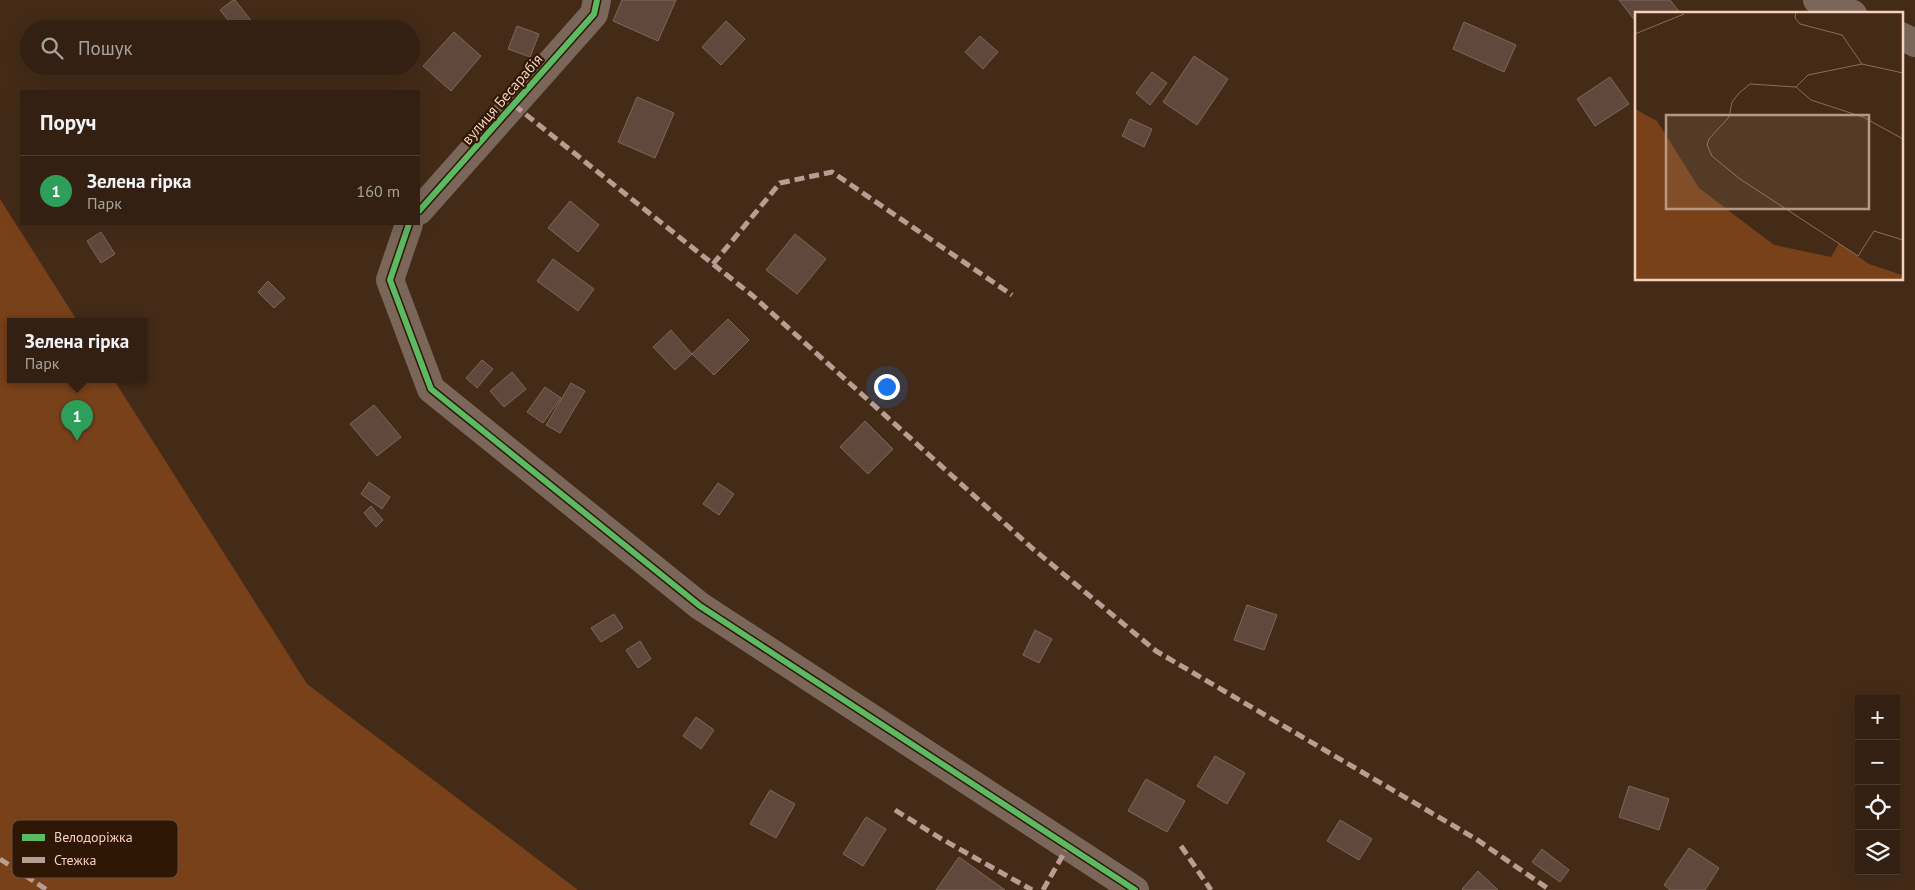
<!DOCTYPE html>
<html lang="uk">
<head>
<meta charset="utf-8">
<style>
  :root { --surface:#332012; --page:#3e2d20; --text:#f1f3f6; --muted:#a9a39f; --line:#4e3e32; --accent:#0b8043 }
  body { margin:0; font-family:"PT Sans",sans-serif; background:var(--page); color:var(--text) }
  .controls { position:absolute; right:15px; bottom:15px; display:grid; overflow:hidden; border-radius:0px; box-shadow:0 5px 20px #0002 }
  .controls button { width:45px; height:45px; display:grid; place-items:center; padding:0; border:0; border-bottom:1px solid var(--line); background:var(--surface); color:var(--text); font:25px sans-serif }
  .you { position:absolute; left:886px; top:386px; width:18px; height:18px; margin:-12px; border:4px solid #fff; border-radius:50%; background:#1a73e8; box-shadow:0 0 0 8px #1a73e833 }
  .badge { display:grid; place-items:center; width:32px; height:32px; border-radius:50%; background:var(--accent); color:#fff; font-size:16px; font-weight:700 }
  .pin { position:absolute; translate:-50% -41px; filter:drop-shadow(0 1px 2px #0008) }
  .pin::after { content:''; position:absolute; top:26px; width:18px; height:15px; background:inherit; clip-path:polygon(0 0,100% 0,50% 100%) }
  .popup { position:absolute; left:7px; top:318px; width:140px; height:65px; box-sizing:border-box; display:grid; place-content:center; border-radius:0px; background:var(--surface); filter:drop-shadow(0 1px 4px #0005); font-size:16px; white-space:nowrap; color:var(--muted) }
  .popup b { font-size:19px; color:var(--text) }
  .popup::after { content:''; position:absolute; left:50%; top:100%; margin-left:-10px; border:10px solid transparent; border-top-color:var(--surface) }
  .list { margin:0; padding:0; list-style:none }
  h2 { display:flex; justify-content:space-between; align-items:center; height:65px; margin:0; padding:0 20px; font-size:21px }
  h2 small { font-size:16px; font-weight:400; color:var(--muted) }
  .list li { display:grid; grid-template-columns:32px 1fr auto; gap:15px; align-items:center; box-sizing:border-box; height:70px; padding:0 20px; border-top:1px solid var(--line) }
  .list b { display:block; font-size:19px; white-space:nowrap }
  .list p { margin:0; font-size:16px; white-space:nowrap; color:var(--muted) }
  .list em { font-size:16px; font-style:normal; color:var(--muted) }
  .icon { flex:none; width:28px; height:28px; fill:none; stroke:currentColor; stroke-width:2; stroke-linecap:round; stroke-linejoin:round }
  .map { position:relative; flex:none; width:1915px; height:890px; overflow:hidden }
  .search { position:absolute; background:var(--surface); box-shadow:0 5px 20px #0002; left:20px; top:20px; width:400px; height:55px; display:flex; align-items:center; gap:12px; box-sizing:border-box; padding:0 18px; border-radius:28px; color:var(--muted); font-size:19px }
  .panel { position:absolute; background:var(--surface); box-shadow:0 5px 20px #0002; left:20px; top:90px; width:400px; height:135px; border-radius:0px }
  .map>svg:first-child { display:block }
</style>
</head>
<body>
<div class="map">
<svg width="1915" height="890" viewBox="0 0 1915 890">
  <rect width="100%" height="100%" fill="#442b18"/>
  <path fill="#79411a" d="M0,199L78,322H11V380H114L307,684L578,890H0Z"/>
  <g fill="#60483c" stroke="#80665b">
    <path d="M233,0H235L253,23L245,29H235L220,10Z"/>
    <path d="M622,0H676L658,41L613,21Z"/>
    <path d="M1619,0H1670L1681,14H1636V22Z"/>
    <path d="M726,21L745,39L721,65L702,47Z"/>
    <path d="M1464,22L1516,45L1504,72L1453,49Z"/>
    <path d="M517,26L539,34L530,57L508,49Z"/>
    <path d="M454,32L481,56L451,91L423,66Z"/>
    <path d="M980,36L998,52L983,69L965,52Z"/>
    <path d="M1194,56L1228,79L1197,125L1163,102Z"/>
    <path d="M1152,72L1167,83L1150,105L1136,93Z"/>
    <path d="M1610,77L1629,104L1595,126L1577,99Z"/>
    <path d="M637,97L674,113L655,158L618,142Z"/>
    <path d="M1130,119L1152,129L1144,147L1122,136Z"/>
    <path d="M570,201L599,225L578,252L548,228Z"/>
    <path d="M101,232L115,254L101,263L87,241Z"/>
    <path d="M795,234L826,259L797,294L766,270Z"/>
    <path d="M553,259L594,289L578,311L537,281Z"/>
    <path d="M268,281L285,298L274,308L258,292Z"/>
    <path d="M728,319L749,340L714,375L692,354Z"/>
    <path d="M671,330L692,354L675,370L653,347Z"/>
    <path d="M482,360L493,369L477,388L466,378Z"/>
    <path d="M512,372L526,389L504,407L490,391Z"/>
    <path d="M571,383L585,391L560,433L546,425Z"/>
    <path d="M545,387L561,398L543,423L527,412Z"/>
    <path d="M374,405L401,437L377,456L350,424Z"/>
    <path d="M865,421L893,449L868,474L840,447Z"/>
    <path d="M369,482L390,497L382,509L361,494Z"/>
    <path d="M718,483L734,494L719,515L703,504Z"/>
    <path d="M371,506L383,520L376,527L364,513Z"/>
    <path d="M1247,605L1277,615L1264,650L1234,640Z"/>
    <path d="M614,614L623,628L601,642L591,628Z"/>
    <path d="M1035,630L1052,639L1039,663L1023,655Z"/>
    <path d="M640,641L651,659L638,668L626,650Z"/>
    <path d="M696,717L714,730L701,749L683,736Z"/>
    <path d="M1215,756L1245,773L1227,804L1197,786Z"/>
    <path d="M1146,779L1185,801L1167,832L1128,811Z"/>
    <path d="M1629,786L1669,799L1659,830L1619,817Z"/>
    <path d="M770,790L795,804L776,838L750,824Z"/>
    <path d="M866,817L886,829L863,866L843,854Z"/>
    <path d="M1340,820L1372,839L1359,860L1327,841Z"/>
    <path d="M1689,848L1719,868L1705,890H1670L1664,885Z"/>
    <path d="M1542,849L1569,870L1560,882L1532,862Z"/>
    <path d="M959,857L1005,890H936Z"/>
    <path d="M1478,871L1498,890H1463L1462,889Z"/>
  </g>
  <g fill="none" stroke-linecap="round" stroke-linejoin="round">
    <g stroke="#7b675a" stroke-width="28">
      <path d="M1817,0L1853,14"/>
      <path d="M1901,36L1915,43"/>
      <path d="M419,211L594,14L597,0"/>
      <path d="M409,224L390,280L431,389L700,606L1135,890"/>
    </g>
    <g stroke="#b99d93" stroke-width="5" stroke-dasharray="10 5" stroke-linecap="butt">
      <path d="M514,105L753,296L1032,548L1156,651L1476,839L1550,890"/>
      <path d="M713,264L780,183L832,172L1012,295"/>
      <path d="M895,810L940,838L1032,890"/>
      <path d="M1181,846L1211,890"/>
      <path d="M0,859L47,890"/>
      <path d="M1043,890L1068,846"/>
    </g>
    <defs>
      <g id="cycleway">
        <path d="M419,211L594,14L597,0"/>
        <path d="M409,224L390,280L431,389L700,606L1135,890"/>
      </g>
    </defs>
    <use href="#cycleway" stroke="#2f1706" stroke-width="9"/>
    <use href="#cycleway" stroke="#5cba63" stroke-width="6"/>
  </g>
  <g text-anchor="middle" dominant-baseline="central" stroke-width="4.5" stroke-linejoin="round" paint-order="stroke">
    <g font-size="15" fill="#f5d2bc" stroke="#2f1706">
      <text transform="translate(502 99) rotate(-49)">вулиця Бесарабія</text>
    </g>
  </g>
  <g transform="translate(1635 12)">
    <rect width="268" height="268" fill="#442b18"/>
    <path d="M0,97L22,109L64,176L139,233L196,245L204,231L234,252L267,263V267H0Z" fill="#79411a"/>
    <path fill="none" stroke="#8b6e5a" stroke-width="1" d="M161,0L160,6L165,12L207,23L227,52M0,22L49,2M161,75L115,72L104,81L97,90L94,105L74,127L72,133L77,144L105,167L223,244L239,219L268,228M161,75L176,88L228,105L268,127M161,75L173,63L227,52L268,61"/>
    <path fill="#b79883" fill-opacity="0.15" stroke="#b79883" stroke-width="2.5" d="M31,103H234V197H31Z"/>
    <rect width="268" height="268" fill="none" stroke="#f5d2bc" stroke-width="2.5"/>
  </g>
  <rect x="12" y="820" width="166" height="58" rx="8" fill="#2f1706" stroke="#6a4f3d" stroke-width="1"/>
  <rect x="22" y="834" width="23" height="7" fill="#5cba63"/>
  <rect x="22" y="857" width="23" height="6" fill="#b99d93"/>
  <g font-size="14" fill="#f5d2bc">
    <text x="54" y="842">Велодоріжка</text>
    <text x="54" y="865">Стежка</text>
  </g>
</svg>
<div class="controls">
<button>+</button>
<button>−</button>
<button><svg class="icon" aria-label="locate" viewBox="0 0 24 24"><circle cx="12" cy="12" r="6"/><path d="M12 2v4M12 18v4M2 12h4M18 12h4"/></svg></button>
<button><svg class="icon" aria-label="layers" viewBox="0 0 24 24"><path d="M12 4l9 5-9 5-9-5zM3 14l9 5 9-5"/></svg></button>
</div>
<div class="you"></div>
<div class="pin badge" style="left:77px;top:441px;background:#2e9e5b">1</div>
<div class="popup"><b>Зелена гірка</b>Парк</div>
<div class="search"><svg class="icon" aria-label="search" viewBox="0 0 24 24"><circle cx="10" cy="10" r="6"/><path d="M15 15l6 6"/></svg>Пошук</div>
<section class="panel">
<h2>Поруч<small></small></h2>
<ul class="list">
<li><span class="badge" style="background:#2e9e5b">1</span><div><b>Зелена гірка</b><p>Парк</p></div><em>160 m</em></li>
</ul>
</section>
</div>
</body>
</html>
